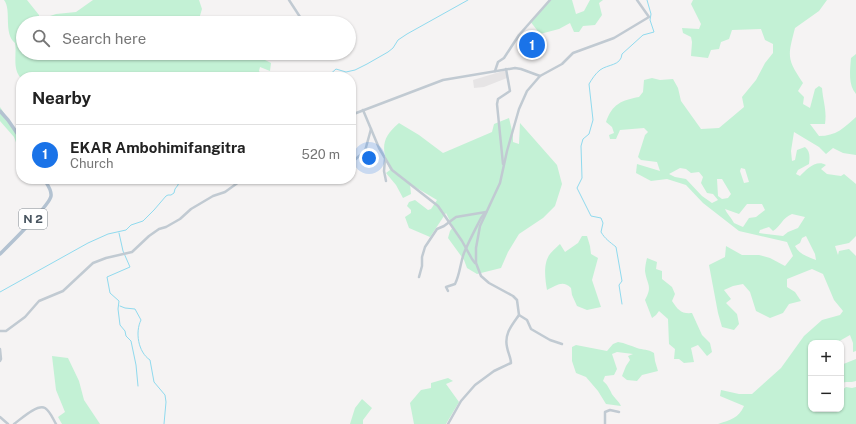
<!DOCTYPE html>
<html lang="en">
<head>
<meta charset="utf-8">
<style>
  :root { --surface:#fff; --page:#f2f2f2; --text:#222; --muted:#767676; --line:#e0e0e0; --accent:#1a73e8 }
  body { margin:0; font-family:"Public Sans",sans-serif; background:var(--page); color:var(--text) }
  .controls { position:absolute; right:12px; bottom:12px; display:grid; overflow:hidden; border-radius:8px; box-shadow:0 1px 3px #0004 }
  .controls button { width:36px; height:36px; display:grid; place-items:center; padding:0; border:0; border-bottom:1px solid var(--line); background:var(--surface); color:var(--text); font:20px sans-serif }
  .you { position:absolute; left:369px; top:158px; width:14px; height:14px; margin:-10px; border:3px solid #fff; border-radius:50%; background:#1a73e8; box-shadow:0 0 0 6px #1a73e833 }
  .badge { display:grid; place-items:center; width:26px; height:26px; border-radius:50%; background:var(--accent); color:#fff; font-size:13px; font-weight:700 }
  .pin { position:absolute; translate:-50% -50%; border:2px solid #fff; box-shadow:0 1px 4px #0006 }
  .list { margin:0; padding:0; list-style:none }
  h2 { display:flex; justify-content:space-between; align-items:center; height:52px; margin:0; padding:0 16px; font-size:17px }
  h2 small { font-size:13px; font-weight:400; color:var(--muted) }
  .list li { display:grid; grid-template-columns:26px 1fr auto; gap:12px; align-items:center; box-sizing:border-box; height:60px; padding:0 16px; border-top:1px solid var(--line) }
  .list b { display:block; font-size:15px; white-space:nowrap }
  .list p { margin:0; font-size:13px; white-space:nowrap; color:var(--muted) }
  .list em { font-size:13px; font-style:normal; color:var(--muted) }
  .icon { flex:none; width:22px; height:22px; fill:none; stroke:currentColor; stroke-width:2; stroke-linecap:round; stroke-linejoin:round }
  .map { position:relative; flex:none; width:856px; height:424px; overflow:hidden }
  .search { position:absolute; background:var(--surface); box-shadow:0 1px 3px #0004; left:16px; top:16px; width:340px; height:44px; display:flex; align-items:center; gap:10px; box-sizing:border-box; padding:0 14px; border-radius:22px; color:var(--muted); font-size:15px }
  .panel { position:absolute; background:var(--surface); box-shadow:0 1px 3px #0004; left:16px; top:72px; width:340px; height:112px; border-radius:16px }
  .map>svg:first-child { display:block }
</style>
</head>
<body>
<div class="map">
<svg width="856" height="424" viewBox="0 0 856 424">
  <rect width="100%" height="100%" fill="#f5f3f3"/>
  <path fill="#e6e4e5" d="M503,71H505L507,78L484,87L474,88L473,80Z"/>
  <g fill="#c3f1d5" fill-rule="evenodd">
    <path d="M4,0H27L39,15V23H23V53H262L263,59L271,63L270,71L260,67L259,71L262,76L261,77L21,78C12,69 17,54 15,43C3,33 12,10 4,0Z"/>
    <path d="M93,0H199L202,9L199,19C214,19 214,23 229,17L232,23H48L44,18L56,14L76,12Z"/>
    <path d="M550,0H572L576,14L584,11L590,0H603L599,3L602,15L595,25L583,26L579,32H574L570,23L559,29L540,34L530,21Z"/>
    <path d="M693,0H827L819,11L795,28C788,56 786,58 803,83L798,91L804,97L803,104L810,108L815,89L819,86L822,88C823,101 827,110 825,124H810L819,136C836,136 844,128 856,117V155L843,153L833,148L826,154L819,147L794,132L791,151L792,161L795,160L797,150L805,147C810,151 810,157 809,164L798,170L796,174L800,176C806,170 816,159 826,165L821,169L827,174L841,176L844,174L856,184V236L849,243L835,246L838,255L839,251L849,249L856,256V351L853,352V343L850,335L836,343H811V409H841V391L846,387L852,388L856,387V424H718C730,420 739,418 744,406L720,396L721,390L739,394H752L781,368L804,336L822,320L840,315L843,311L834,300L823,274L812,269L787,279V287L795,292L801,301L789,304L783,313L770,318L756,311L750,292L743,284L733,286L724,290L731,299L726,303L737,314L739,324L734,330L722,327L718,313L709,265L725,257L726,246L742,255H759L770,258L785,266L793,256L787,242L739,231L703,203L686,185L667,179L651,181L636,173L637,164L660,171L657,162L641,160L638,157L645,135L648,132L644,128L620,130L616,139H610L609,135L614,133L612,127L606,122C612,104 622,100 639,97L643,92L644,80L652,78L660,80L673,79L678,88L681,101L701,129L719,128L744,107L742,97L756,80L765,63L773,53V44L765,40L761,29L732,30L729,39L721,42L719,49L711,50L708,58L691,56L692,42L691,37L683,33L682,28L699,29L701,24L691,4ZM680,168L686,169L691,173L699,172L703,177L701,183L707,193L713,194L718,200L712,203L702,196L686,179L675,177L669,174ZM741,168L745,169L749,182L744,183L740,171ZM717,179H722L731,194L728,198L722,199L718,196ZM747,204H762L765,210L756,217L749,218L743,227L734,223C731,217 727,214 725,209L739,214ZM792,214L805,217L798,228L788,232L783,236L759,233L760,230L769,227L773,231C781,226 782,218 792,214ZM806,236L815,254L816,260C808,257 799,254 795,246L800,243L802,238Z"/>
    <path d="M856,54V94C848,85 850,70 851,58Z"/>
    <path d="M0,107L21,139V156L14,137L0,121Z"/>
    <path d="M509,118L513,135V142L519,144L520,123L557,165L562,184L555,206L543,218L519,234L508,252L501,268L477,274L467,268L464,260L448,238L450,231L453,227L446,213L430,237L409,228L405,217L411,213V210L407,206L409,202L415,200L428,210L431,209L437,200L410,184L411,194L403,198L396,185L386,173L390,170C381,149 381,138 399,123L419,135L443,153L492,132L494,124Z"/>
    <path d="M582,236H587L590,246L591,254L598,258L592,280L601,307L587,310L577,306L572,295L571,288C563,280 557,285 547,290C545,279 543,263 550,254C553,250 557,247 560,244L565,252L578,243Z"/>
    <path d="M647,258L657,262L656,269L662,271V279L672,287L675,294L672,301C678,310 681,314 692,313L702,335L710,343L712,352L707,356L698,345L691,348L694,362L684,363L679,359H674L675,349L669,344L668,319L659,311L656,315L652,318L645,300C653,286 647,285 645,271C645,267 646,262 647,258Z"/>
    <path d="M618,342C625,343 631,346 637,348C643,350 648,349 654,353L655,361L658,371L642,375L637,381L627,380L622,376L626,366L630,360L628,356L633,354L617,352L612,354L617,369L614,375L605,376L603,381C608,385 608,387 611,392C612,396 618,400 621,406L606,404L598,391L586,377L576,373L572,361V347L576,345L607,351L613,344Z"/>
    <path d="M52,356L68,358L79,381L84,400L100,424H62L58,417L65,412L56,390Z"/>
    <path d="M856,359V381C850,383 846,381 841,383V365Z"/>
    <path d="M448,378L453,381L446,384L459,402L446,424H414L410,403L421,390L431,388V383Z"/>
    <path d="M362,399L372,408L363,420V424H350L355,408Z"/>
  </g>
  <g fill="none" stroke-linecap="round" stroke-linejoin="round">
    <g stroke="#90daee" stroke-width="1">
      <path d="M327,77L336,69L346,72L355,70L367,64L388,52L393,48L398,40L407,34L468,0"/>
      <path d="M119,233L123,251L130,267L107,277L110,293L119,301L118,309L120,325L125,331L126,336L131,341L136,365L138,386"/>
      <path d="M0,292L88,243L108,234L126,230L131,225L143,221L154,210L166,196L168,195H171L174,193L175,189L178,185L179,179"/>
      <path d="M622,304L619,285L622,281L616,247C610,242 605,239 601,232L603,223L601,218L591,216L577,188L582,178L581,146L583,139L589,134L593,120L589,84C592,79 595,74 600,70C608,64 621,66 622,54L643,35L654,32L650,20L651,14L647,0"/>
      <path d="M120,306L125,308L135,309L141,320C135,332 138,352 150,360L154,382L165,395L166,402L164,424"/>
    </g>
    <g stroke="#c1cad2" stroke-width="2.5">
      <path d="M289,0L304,23"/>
      <path d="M495,71L498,62L504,58L519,35L550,0"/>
      <path d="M540,76L562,64L573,53L614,38L649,17L637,0"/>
      <path d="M363,110L379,148L392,170L438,206L462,241L472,259L475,263"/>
      <path d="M351,115L443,80L515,68L521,69L540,76L527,91L519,109L507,151L500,183L480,226L476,248V263L481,276L489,283L513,296L517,300L519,315C512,325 504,334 507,347C508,353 511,358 511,363L494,371L475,385L461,401L448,424"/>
      <path d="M385,159L384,171L386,181"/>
      <path d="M351,163L365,151L371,129"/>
      <path d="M503,164L497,104L498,99L510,91L506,69"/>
      <path d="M351,166L352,174"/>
      <path d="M419,277L422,266V257L425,247L437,229L444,226L456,217L486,212"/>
      <path d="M448,291L446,287L455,284C460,274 460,264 464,253C469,241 475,230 481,218L484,214"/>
      <path d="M519,315L527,320L531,329L550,340L562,344"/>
      <path d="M0,331H6L25,317L39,301L63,291L93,263L106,258L132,252L149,236L159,229L166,227L180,219L191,209L213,196L225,192L243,179"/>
      <path d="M0,349L1,359L0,361"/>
      <path d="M0,417L8,424"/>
      <path d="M14,424C21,419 37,404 45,408C50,411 53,419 56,424"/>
      <path d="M605,424V412L610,410L619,412"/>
    </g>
    <g stroke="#b3c2d1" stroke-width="3.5">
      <path d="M0,111L8,120L21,139"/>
      <path d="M0,254C9,245 50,205 51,196C52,190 47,184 44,179"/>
    </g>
  </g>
  <g text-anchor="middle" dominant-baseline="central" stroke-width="3" stroke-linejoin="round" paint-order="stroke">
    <rect fill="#fff" stroke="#808990" stroke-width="1" x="19" y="209" width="28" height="20" rx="3"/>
    <g font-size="12" font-weight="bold" fill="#4a5661">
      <text x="33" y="219">N 2</text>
    </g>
  </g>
</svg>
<div class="controls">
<button>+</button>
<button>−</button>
</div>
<div class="you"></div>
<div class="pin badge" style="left:532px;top:45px">1</div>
<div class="search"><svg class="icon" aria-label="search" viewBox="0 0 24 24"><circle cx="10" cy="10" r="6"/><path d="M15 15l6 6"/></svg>Search here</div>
<section class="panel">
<h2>Nearby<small></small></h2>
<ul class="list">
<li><span class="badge">1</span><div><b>EKAR Ambohimifangitra</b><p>Church</p></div><em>520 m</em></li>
</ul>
</section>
</div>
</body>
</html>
